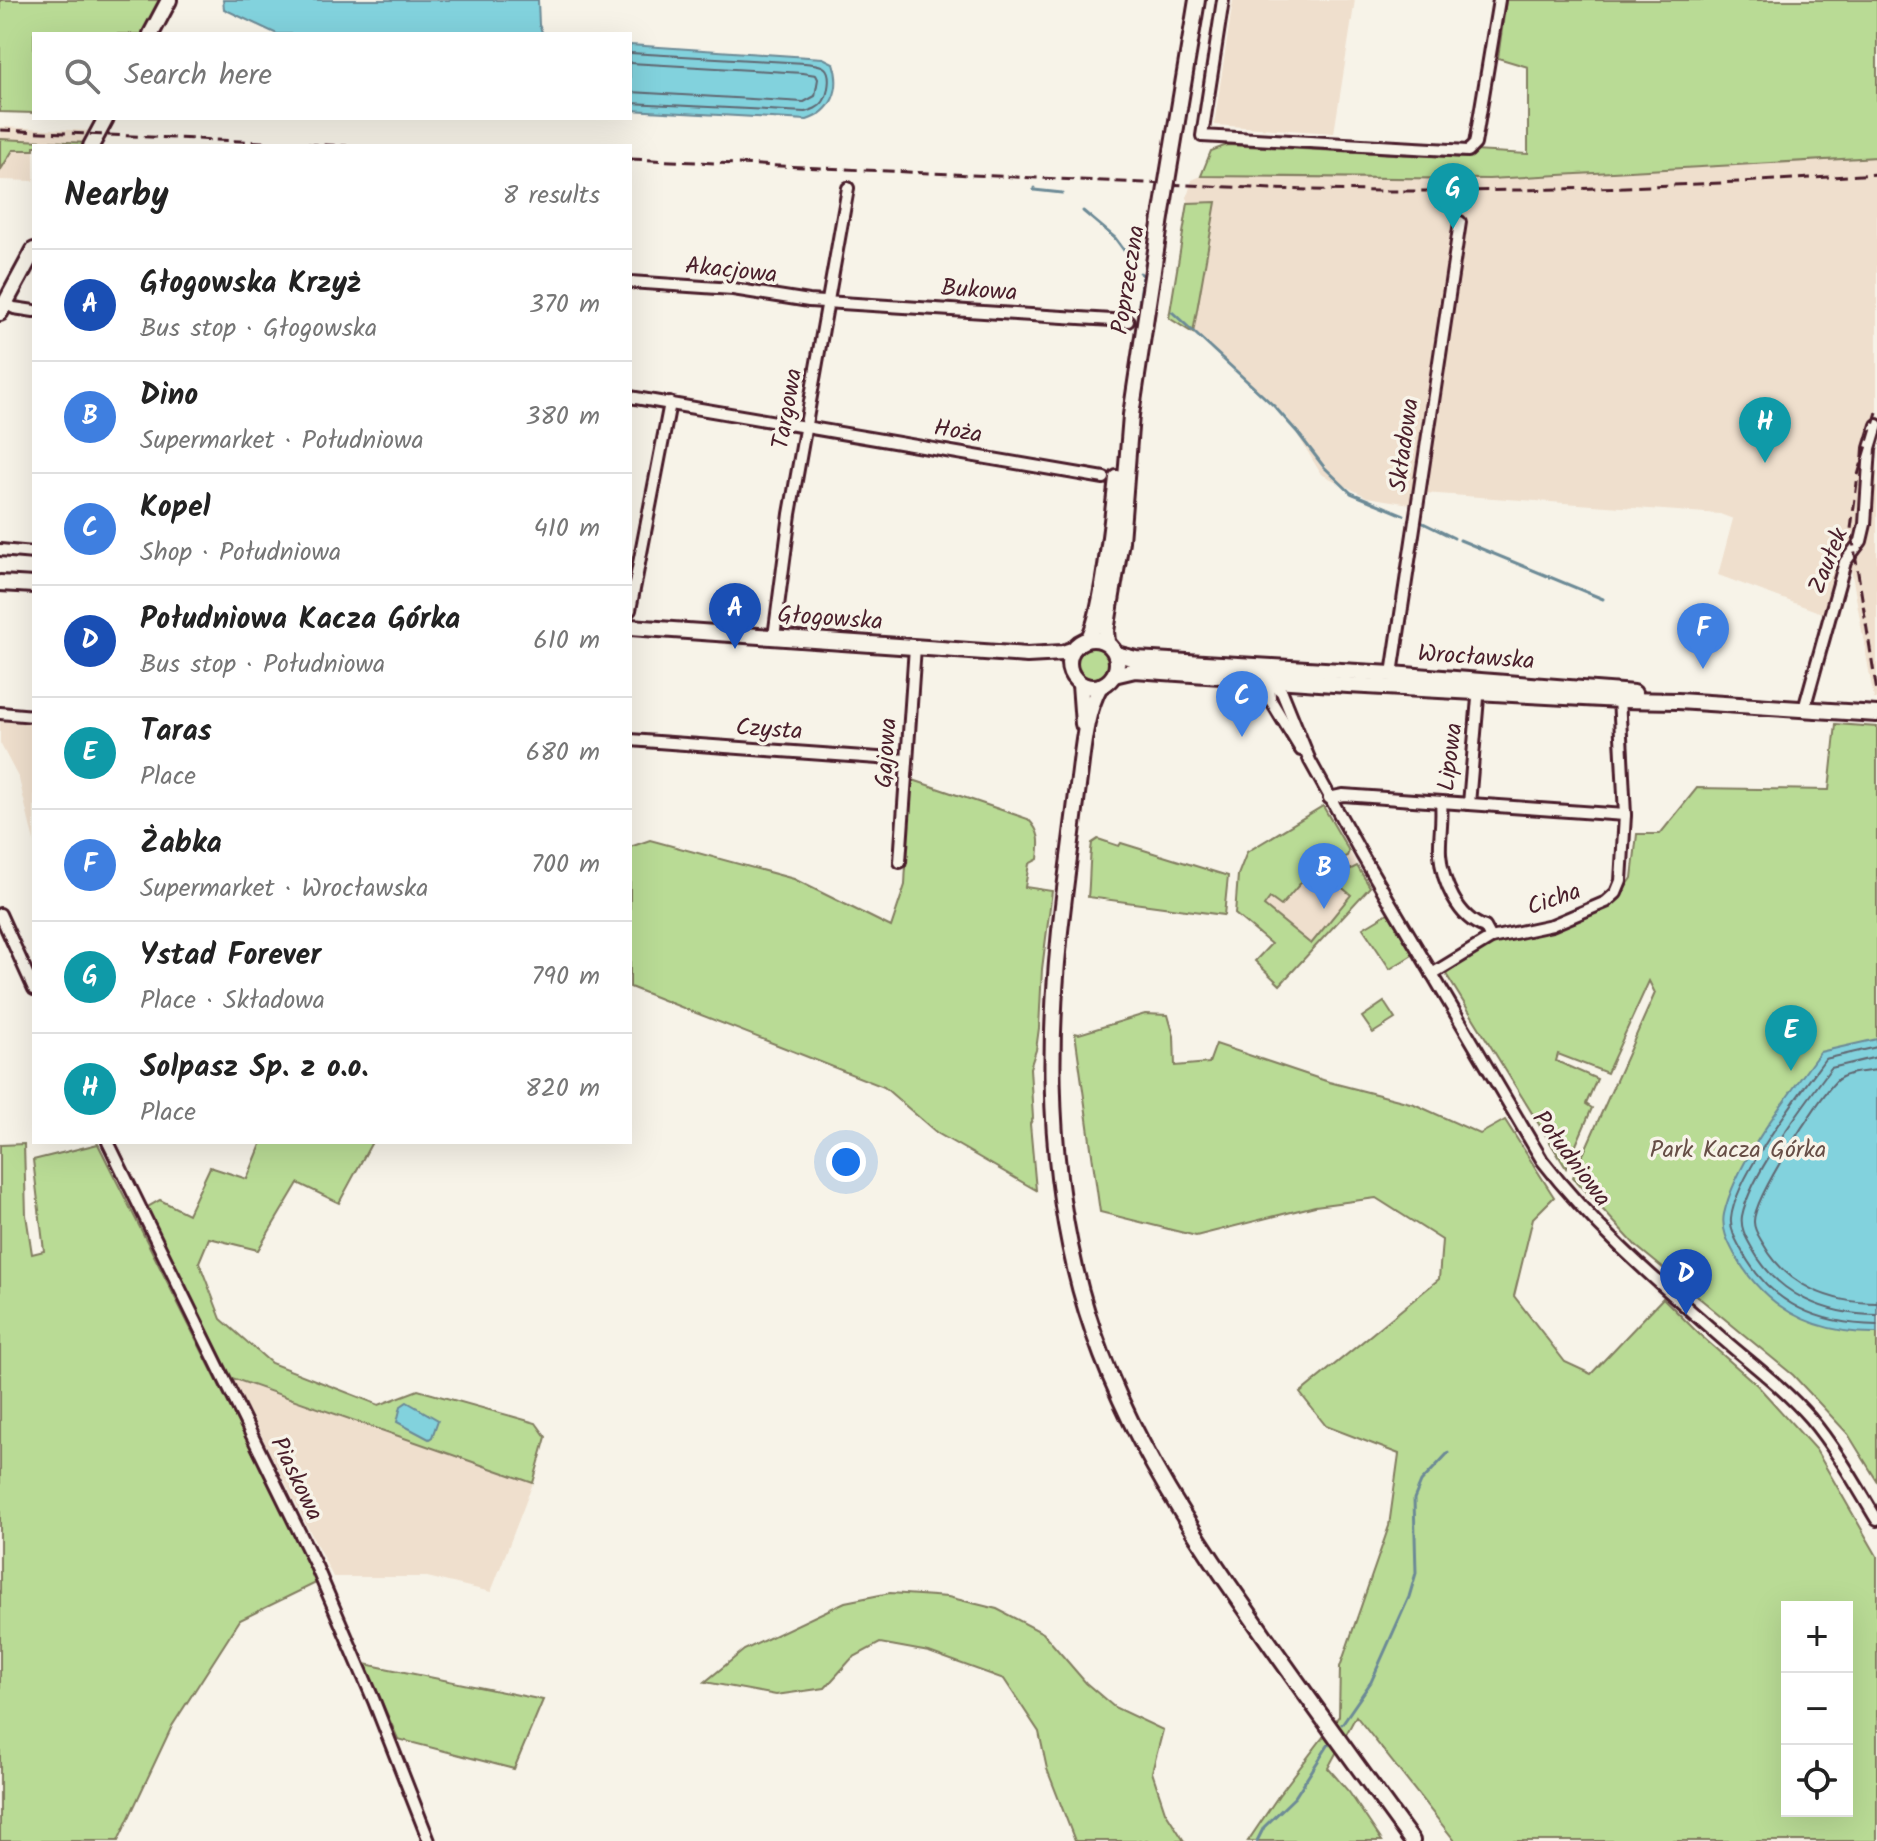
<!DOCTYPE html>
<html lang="en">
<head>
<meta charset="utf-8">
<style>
  :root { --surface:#fff; --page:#f2f2f2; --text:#222; --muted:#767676; --line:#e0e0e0; --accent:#b45309 }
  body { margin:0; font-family:Kalam,sans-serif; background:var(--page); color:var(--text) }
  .controls { position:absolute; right:24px; bottom:24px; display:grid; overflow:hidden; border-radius:0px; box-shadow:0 8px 32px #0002 }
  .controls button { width:72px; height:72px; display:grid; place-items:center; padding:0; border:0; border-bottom:2px solid var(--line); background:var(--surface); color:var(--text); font:40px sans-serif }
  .you { position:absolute; left:846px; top:1162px; width:28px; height:28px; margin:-20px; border:6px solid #fff; border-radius:50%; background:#1a73e8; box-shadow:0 0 0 12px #1a73e833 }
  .badge { display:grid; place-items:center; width:52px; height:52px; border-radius:50%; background:var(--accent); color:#fff; font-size:26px; font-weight:700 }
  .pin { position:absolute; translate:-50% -66px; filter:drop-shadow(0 2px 4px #0008) }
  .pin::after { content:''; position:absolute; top:42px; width:28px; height:24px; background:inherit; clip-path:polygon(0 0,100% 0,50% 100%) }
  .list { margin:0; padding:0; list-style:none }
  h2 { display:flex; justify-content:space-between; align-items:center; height:104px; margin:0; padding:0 32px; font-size:34px }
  h2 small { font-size:26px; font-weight:400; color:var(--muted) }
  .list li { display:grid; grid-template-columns:52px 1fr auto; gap:24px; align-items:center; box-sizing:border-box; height:112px; padding:0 32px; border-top:2px solid var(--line) }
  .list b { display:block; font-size:30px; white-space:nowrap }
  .list p { margin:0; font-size:26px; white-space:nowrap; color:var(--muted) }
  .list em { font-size:26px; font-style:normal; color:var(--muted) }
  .icon { flex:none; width:44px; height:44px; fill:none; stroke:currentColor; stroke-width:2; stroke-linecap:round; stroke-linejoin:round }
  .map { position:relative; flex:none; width:1877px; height:1841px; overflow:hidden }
  .search { position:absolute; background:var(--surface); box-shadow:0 8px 32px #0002; left:32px; top:32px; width:600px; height:88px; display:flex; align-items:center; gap:20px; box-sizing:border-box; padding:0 28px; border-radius:0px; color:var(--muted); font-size:30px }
  .panel { position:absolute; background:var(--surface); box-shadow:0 8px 32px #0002; left:32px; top:144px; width:600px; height:1000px; border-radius:0px }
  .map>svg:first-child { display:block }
</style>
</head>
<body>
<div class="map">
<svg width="1877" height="1841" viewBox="0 0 1877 1841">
  <rect width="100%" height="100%" fill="#f7f3e8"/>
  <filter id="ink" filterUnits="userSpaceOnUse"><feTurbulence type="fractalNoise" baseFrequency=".0125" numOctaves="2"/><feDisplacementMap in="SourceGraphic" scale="16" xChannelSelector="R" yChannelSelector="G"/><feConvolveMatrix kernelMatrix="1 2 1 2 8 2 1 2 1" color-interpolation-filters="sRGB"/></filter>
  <g filter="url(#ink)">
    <g fill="#efdfcd">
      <path d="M1233,0H1355L1334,133L1214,125Z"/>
      <path d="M0,127L95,131L88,143L0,139Z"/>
      <path d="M13,150H34V181L0,180V171Z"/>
      <path d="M1877,157V699H1874L1850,563L1833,617L1718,575L1733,519L1720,514L1424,493L1450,322L1438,320L1410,504L1367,497L1321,474L1287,417L1193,333L1216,203H1188L1187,197L1192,180L1201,176L1489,179Z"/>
      <path d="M0,720L34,722V842L19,779L0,743Z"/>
      <path d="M1330,818L1370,887L1305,959L1248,913Z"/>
      <path d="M232,1378L533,1483L491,1592L427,1577H333Z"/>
    </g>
    <g fill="#b9db95" stroke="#827d60" stroke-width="2" fill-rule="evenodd">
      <path d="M0,0H162L143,34H34V113L0,112Z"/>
      <path d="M1506,0H1877V157L1489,179L1201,176L1211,151L1227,145L1465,158L1474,151L1528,154V67L1498,58Z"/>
      <path d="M0,139L88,143L86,146H34V150H13L0,171Z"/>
      <path d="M1216,202L1193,333L1169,318L1188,203Z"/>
      <circle cx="1093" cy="663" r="16"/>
      <path d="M1836,724L1877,727V1481L1848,1434L1793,1375L1636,1246L1573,1177L1655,993L1649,981L1607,1073L1558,1054L1556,1061L1597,1079L1586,1104L1592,1108L1566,1168L1446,974L1501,936L1552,930L1617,900L1632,878L1637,834H1660L1697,788L1829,790Z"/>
      <path d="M910,779L1028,819C1041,832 1040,842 1038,859L1029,864L1025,887L1052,891L1042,969L1039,1028L1036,1050L1030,1068L1033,1118L1030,1124L1036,1190L937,1133L884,1087L630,987V847L650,840L794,879L891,927L905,885Z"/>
      <path d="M1323,806L1349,851L1347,856L1329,863L1322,858L1281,906L1270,898L1264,906L1311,944L1351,895L1339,885L1341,881L1337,876L1357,866L1370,887L1280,985L1255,961L1271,944L1235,914L1238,875L1247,852Z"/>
      <path d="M1098,839L1119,846L1121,843L1228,876L1224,915L1088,897C1090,879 1089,861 1092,843Z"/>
      <path d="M1388,913L1414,954L1390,969L1363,928Z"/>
      <path d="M1384,1002L1395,1019L1373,1033L1362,1017Z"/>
      <path d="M1145,1014L1168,1015L1174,1036L1175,1066L1209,1063L1216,1044L1329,1082L1414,1104L1480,1134L1505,1120L1554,1197L1533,1218L1514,1296L1565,1362L1591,1374L1663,1298L1699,1334L1757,1385L1816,1450L1877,1556V1841H1455L1356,1716L1328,1768L1349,1792L1382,1841H1248L1279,1795L1339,1716L1340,1667L1389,1526L1399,1454L1326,1426L1300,1393L1439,1279L1442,1240L1376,1198L1315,1206L1196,1236L1100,1212L1075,1033L1079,1034ZM1787,1607H1847V1811H1787Z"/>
      <path d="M262,1142H372L339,1203L298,1183L258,1250L209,1238L199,1262L221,1319L271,1363L379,1405L418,1390L536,1423L546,1437L533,1483L232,1378L146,1208L160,1200L188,1214L210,1167L247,1179Z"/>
      <path d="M24,1144L26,1215L32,1254L44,1251L33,1160L98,1144L318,1582L240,1620L172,1726L118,1841H0V1145Z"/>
      <path d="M890,1593L948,1597L997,1609L1043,1633L1086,1683L1114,1707L1163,1730L1152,1772L1165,1811L1184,1841H1075L1047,1769L1039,1732L1004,1679L929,1652L880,1643L852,1658L825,1688L776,1695L705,1682L744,1650L845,1602Z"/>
      <path d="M365,1664L543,1700L514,1769L398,1739Z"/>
    </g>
    <g fill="#82d2dd" stroke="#6c8a96" stroke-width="2">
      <path d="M223,0H538L539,25L543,34H277L224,9Z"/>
      <path d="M630,45L823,58L833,63C842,89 832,112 807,120L630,110Z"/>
      <path d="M1877,1039V1333C1814,1334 1766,1309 1735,1255C1728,1242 1721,1229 1724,1214C1736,1161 1788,1096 1820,1052Z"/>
      <path d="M407,1402L438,1420L432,1437L429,1439L397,1422L401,1406Z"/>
    </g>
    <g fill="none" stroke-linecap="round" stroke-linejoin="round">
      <g stroke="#606772" stroke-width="2">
        <path d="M630,53L805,63C811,64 820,64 825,68C832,74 828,95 823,102C819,108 812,110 805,112L630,103"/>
        <path d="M630,63L803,73L816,75L818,79L815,96L804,102L630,92"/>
        <path d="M1877,1047L1825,1059C1800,1093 1734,1179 1731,1219C1730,1231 1737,1242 1743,1253C1772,1305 1819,1324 1877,1325"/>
        <path d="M1877,1057L1831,1068C1805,1103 1750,1175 1742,1216C1740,1229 1747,1239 1753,1250C1778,1295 1826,1315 1877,1315"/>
        <path d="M1877,1070C1865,1072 1845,1072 1836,1081C1818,1099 1753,1199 1754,1222C1754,1231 1760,1238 1764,1245C1787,1286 1831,1303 1877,1303"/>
      </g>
      <g stroke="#6c8a96" stroke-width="3">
        <path d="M1034,188V190L1062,193"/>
        <path d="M1083,211L1115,238L1132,261"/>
        <path d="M1139,304L1143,275L1140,273"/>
        <path d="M1172,312L1274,406L1298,433L1324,467L1351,493L1404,515"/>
        <path d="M1419,521L1454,538"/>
        <path d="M1460,540L1603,599"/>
        <path d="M1342,1724L1371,1682L1409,1597L1416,1573L1414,1499L1421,1482L1448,1453"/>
        <path d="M1257,1841L1264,1827L1295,1797L1329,1744"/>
      </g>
      <defs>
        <g id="street">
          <path d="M1223,0L1202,136L1468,151L1475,144L1499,0"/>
          <path d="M630,282L733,289L809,301L1128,321"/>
          <path d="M5,303L14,308L34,311"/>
          <path d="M630,397L1104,478"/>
          <path d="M0,550L34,553"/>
          <path d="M630,610L670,403"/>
          <path d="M774,637L790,514L848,188"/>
          <path d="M1392,674L1460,222"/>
          <path d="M1269,675L1270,699L1301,750"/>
          <path d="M1269,680L1282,692L1310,761L1362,855L1542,1160C1595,1229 1659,1283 1724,1340C1753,1365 1785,1389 1810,1418C1836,1449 1856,1485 1877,1520"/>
          <path d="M1804,709L1845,562L1861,541L1865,524L1870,448L1877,425"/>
          <path d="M0,713L34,716"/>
          <path d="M630,740L906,760"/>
          <path d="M1329,798L1343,795L1625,815"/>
          <path d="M1441,802C1443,820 1439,837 1440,854C1442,881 1458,919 1485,927L1491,938"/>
          <path d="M1469,804L1479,686"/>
          <path d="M900,862L915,647"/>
          <path d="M0,914L34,989"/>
          <path d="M1432,974L1491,938L1552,925L1606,902L1616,893L1621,881L1625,815L1619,697"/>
          <path d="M108,1142L316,1566L374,1701L429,1841"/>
        </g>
        <g id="secondary">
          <path d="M151,34L169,0"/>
          <path d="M91,146L106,118"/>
          <path d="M1172,151L1197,0"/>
          <path d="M0,313L34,250"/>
          <path d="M0,583L34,585"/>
          <path d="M630,627L1027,655L1063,653L1072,650"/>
          <circle cx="1093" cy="663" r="24"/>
          <path d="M1088,639C1103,618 1113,510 1117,478"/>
          <path d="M1107,642L1106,631L1121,541L1131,415L1160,224"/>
          <path d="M1116,654L1136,659L1392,674L1634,693"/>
          <path d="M1114,675L1135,670L1348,685L1620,700L1678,701L1877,714"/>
          <path d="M1080,684L1083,724"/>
          <path d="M1100,686C1085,714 1083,748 1079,778C1074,818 1069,858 1064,897C1048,1022 1046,1144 1075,1268C1104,1393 1170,1501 1243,1605C1298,1685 1355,1763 1412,1841"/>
        </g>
      </defs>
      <use href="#street" stroke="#4a1f2b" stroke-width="16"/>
      <use href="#secondary" stroke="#4a1f2b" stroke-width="20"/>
      <use href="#street" stroke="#f7f3e8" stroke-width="10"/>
      <use href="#secondary" stroke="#f7f3e8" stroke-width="14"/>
      <g stroke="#4a1f2b" stroke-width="3" stroke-dasharray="12 6" stroke-linecap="butt">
        <path d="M0,130L347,146"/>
        <path d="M630,159L1273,189C1475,195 1675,187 1877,174"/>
        <path d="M1877,412L1858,475L1851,529L1877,692"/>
      </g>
      <defs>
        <path id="secondary-bridge" d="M1160,224L1172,151"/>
      </defs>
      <use href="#secondary-bridge" stroke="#4a1f2b" stroke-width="20" stroke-linecap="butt"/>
      <use href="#secondary-bridge" stroke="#f7f3e8" stroke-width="14"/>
    </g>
  </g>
  <g text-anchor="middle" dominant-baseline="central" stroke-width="7" stroke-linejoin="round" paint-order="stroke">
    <g font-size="24" fill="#4a1f2b" stroke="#f7f3e8">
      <text transform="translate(731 271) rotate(6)">Akacjowa</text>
      <text transform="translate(1129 280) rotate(-81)">Poprzeczna</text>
      <text transform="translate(979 291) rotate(4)">Bukowa</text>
      <text transform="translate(788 409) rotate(-80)">Targowa</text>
      <text transform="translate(958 432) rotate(9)">Hoża</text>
      <text transform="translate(1405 445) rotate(-82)">Składowa</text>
      <text transform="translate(1829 561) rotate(-68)">Zaułek</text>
      <text transform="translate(830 619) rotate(4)">Głogowska</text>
      <text transform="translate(1476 658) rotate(4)">Wrocławska</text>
      <text transform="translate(769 730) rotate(4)">Czysta</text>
      <text transform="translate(887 753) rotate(-86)">Gajowa</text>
      <text transform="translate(1451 757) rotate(-83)">Lipowa</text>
      <text transform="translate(1554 900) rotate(-19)">Cicha</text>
      <text transform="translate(1571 1159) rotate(53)">Południowa</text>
      <text transform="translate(296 1479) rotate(64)">Piaskowa</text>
    </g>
    <g font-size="24" fill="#664e46" stroke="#f7f3e8">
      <text x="1738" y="1150">Park Kacza Górka</text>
    </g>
  </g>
</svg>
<div class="controls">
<button>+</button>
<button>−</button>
<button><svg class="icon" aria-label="locate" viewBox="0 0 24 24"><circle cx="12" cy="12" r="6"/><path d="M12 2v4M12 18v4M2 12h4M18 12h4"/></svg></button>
</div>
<div class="you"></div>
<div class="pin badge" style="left:735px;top:649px;background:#1a4fb4">A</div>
<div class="pin badge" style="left:1324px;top:909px;background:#3f7fe0">B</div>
<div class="pin badge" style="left:1242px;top:737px;background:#3f7fe0">C</div>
<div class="pin badge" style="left:1686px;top:1315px;background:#1a4fb4">D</div>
<div class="pin badge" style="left:1791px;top:1071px;background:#0f9aa8">E</div>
<div class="pin badge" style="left:1703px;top:669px;background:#3f7fe0">F</div>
<div class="pin badge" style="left:1453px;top:229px;background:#0f9aa8">G</div>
<div class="pin badge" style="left:1765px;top:463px;background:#0f9aa8">H</div>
<div class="search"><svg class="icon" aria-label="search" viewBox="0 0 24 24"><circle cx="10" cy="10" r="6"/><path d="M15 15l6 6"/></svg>Search here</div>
<section class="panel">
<h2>Nearby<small>8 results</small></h2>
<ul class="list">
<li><span class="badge" style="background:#1a4fb4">A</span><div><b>Głogowska Krzyż</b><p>Bus stop · Głogowska</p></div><em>370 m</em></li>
<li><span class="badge" style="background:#3f7fe0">B</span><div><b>Dino</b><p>Supermarket · Południowa</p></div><em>380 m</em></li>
<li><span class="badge" style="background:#3f7fe0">C</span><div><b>Kopel</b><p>Shop · Południowa</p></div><em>410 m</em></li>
<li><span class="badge" style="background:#1a4fb4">D</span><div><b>Południowa Kacza Górka</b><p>Bus stop · Południowa</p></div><em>610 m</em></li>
<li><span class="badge" style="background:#0f9aa8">E</span><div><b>Taras</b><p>Place</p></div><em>680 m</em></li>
<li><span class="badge" style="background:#3f7fe0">F</span><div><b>Żabka</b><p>Supermarket · Wrocławska</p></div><em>700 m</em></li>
<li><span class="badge" style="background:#0f9aa8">G</span><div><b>Ystad Forever</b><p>Place · Składowa</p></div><em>790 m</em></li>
<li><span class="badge" style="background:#0f9aa8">H</span><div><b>Solpasz Sp. z o.o.</b><p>Place</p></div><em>820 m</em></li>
</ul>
</section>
</div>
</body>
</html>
